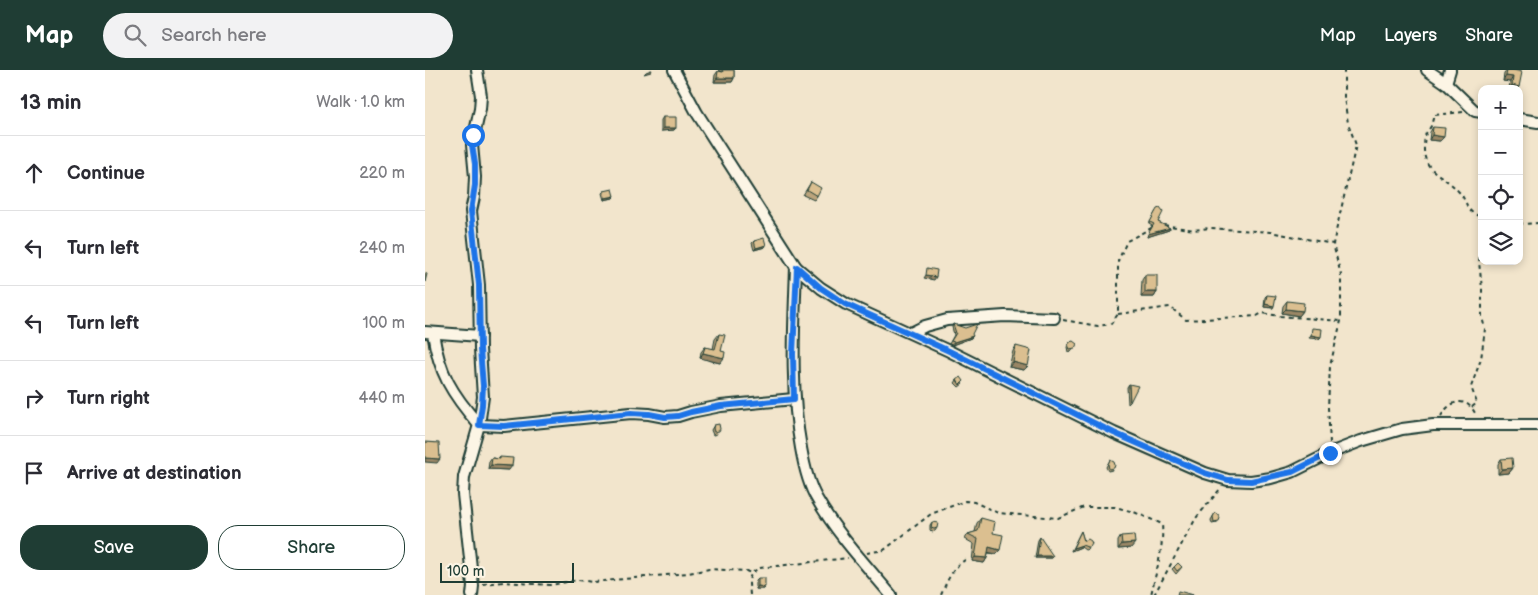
<!DOCTYPE html>
<html lang="en">
<head>
<meta charset="utf-8">
<style>
  :root { --surface:#fff; --page:#f2f2f3; --text:#2b2b33; --muted:#7c7c81; --line:#e1e1e2; --accent:#1f3d34 }
  body { margin:0; font-family:"Balsamiq Sans",sans-serif; background:var(--page); color:var(--text) }
  .controls { position:absolute; right:15px; top:15px; display:grid; overflow:hidden; border-radius:10px; box-shadow:0 2px 8px #0003 }
  .controls button { width:45px; height:45px; display:grid; place-items:center; padding:0; border:0; border-bottom:1px solid var(--line); background:var(--surface); color:var(--text); font:25px sans-serif }
  .scale { position:absolute; left:15px; bottom:12px; width:134px; box-sizing:border-box; padding-left:5px; border:2px solid #1f3d34; border-top:0; font-size:14px; line-height:18px; white-space:nowrap; color:#1f3d34; -webkit-text-stroke:4px #fcf5e5; paint-order:stroke }
  .stop { position:absolute; width:15px; height:15px; margin:-11px; border:4px solid #1a73e8; border-radius:50%; background:#fff }
  .stop.end { background:#1a73e8; border-color:#fff; box-shadow:0 1px 5px #0008 }
  .list { margin:0; padding:0; list-style:none }
  h2 { display:flex; justify-content:space-between; align-items:center; height:65px; margin:0; padding:0 20px; font-size:21px }
  h2 small { font-size:16px; font-weight:400; color:var(--muted) }
  .list li { display:grid; grid-template-columns:32px 1fr auto; gap:15px; align-items:center; box-sizing:border-box; height:75px; padding:0 20px; border-top:1px solid var(--line) }
  .list b { display:block; font-size:19px; white-space:nowrap }
  .list em { font-size:16px; font-style:normal; color:var(--muted) }
  .actions { display:flex; gap:10px; padding:15px 20px }
  .actions a { flex:1; padding:11px 0; border:1px solid var(--accent); border-radius:20px; text-align:center; font-size:18px; color:var(--accent) }
  .actions .main { background:var(--accent); color:#fff }
  .icon { flex:none; width:28px; height:28px; fill:none; stroke:currentColor; stroke-width:2; stroke-linecap:round; stroke-linejoin:round }
  .map { position:relative; flex:none; width:1113px; height:525px; overflow:hidden }
  header { display:flex; align-items:center; gap:30px; box-sizing:border-box; height:70px; padding:0 25px; background:var(--accent); color:#fff }
  header strong { font-size:24px }
  nav { display:flex; gap:28px; margin-inline-start:auto; font-size:18px }
  .search { width:350px; height:45px; background:var(--page); display:flex; align-items:center; gap:12px; box-sizing:border-box; padding:0 18px; border-radius:28px; color:var(--muted); font-size:19px }
  main { display:flex }
  aside { flex:1; background:var(--surface) }
  .map>svg:first-child { display:block }
</style>
</head>
<body>
<header>
<strong>Map</strong>
<div class="search"><svg class="icon" aria-label="search" viewBox="0 0 24 24"><circle cx="10" cy="10" r="6"/><path d="M15 15l6 6"/></svg>Search here</div>
<nav><a>Map</a><a>Layers</a><a>Share</a></nav>
</header>
<main>
<aside>
<h2>13 min<small>Walk · 1.0 km</small></h2>
<ul class="list">
<li><svg class="icon" aria-label="ahead" viewBox="0 0 24 24"><path d="M12 20V5M6 11l6-6 6 6"/></svg><div><b>Continue</b></div><em>220 m</em></li>
<li><svg class="icon" aria-label="left" viewBox="0 0 24 24"><path d="M17 20v-9H6M10 6l-5 5 5 5"/></svg><div><b>Turn left</b></div><em>240 m</em></li>
<li><svg class="icon" aria-label="left" viewBox="0 0 24 24"><path d="M17 20v-9H6M10 6l-5 5 5 5"/></svg><div><b>Turn left</b></div><em>100 m</em></li>
<li><svg class="icon" aria-label="right" viewBox="0 0 24 24"><path d="M7 20v-9h11M14 6l5 5-5 5"/></svg><div><b>Turn right</b></div><em>440 m</em></li>
<li><svg class="icon" aria-label="arrive" viewBox="0 0 24 24"><path d="M6 21V4h12l-3 4 3 4H6"/></svg><div><b>Arrive at destination</b></div></li>
</ul>
<div class="actions"><a class="main">Save</a><a>Share</a></div>
</aside>
<div class="map">
<svg width="1113" height="525" viewBox="0 0 1113 525">
  <rect width="100%" height="100%" fill="#f2e5cc"/>
  <filter id="ink" filterUnits="userSpaceOnUse"><feTurbulence type="fractalNoise" baseFrequency=".02" numOctaves="2"/><feDisplacementMap in="SourceGraphic" scale="10" xChannelSelector="R" yChannelSelector="G"/><feConvolveMatrix kernelMatrix="1 2 1 2 8 2 1 2 1" color-interpolation-filters="sRGB"/></filter>
  <g filter="url(#ink)">
    <g fill="none" stroke-linecap="round" stroke-linejoin="round">
      <defs>
        <g id="minor">
          <path d="M249,0L272,43L371,197L396,218L421,234L524,281L689,363L780,403L803,410L826,411L846,408L867,402L905,383L936,371L977,359L1008,355H1113"/>
          <path d="M1002,0L1021,13L1050,41L1057,42"/>
          <path d="M1021,13L1025,0"/>
          <path d="M1094,49L1113,52"/>
          <path d="M371,197C369,258 365,318 376,378C379,395 383,414 392,429C412,464 440,494 466,525"/>
          <path d="M0,262L55,266"/>
          <path d="M8,263C14,303 27,324 54,355L79,356L206,343L224,344L240,347L253,346L266,342L296,336L369,329"/>
          <path d="M486,263L500,256L522,250L580,246L629,248"/>
          <path d="M47,525L48,516L38,424L39,407L54,355L58,327L55,279L54,215L46,141L49,127L50,107L47,75L55,39L56,26L52,0"/>
        </g>
      </defs>
      <use href="#minor" stroke="#1f3d34" stroke-width="14"/>
      <g stroke="#1f3d34" stroke-width="2" stroke-dasharray="4 4" stroke-linecap="butt">
        <path d="M1038,42L1009,45C1008,48 1007,53 1006,56C1004,60 1001,62 1000,66C994,104 1015,100 1034,122C1043,131 1041,145 1057,146"/>
        <path d="M1094,153L1099,154L1113,153"/>
        <path d="M739,155L769,160L785,158L845,162L908,174"/>
        <path d="M693,244L745,237L761,250L832,246L837,243L855,246L916,251"/>
        <path d="M638,250L673,256L686,254L693,244V191L702,171L728,157"/>
        <path d="M1047,337L1052,333L1046,317L1056,289L1060,259L1057,247V218L1054,192L1057,168"/>
        <path d="M1016,346C1026,329 1042,326 1051,345"/>
        <path d="M905,373L903,338L905,296L916,251V205L908,174L931,75L923,53L919,28V0"/>
        <path d="M442,483L459,480L506,444L540,431L549,432L573,443L633,448L659,437H690L709,442L737,454C739,478 731,501 726,525"/>
        <path d="M58,514L79,512L125,515L153,510L168,512L263,503L284,499L321,501L326,503"/>
        <path d="M325,525C324,511 321,506 334,498L423,488"/>
        <path d="M516,525C522,511 528,496 542,489"/>
        <path d="M729,525L771,448L796,418"/>
      </g>
      <use href="#minor" stroke="#fcf5e5" stroke-width="10"/>
    </g>
    <g fill="#bca47c" stroke="#1f3d34">
      <path d="M293,0H309V8L307,12H289L290,5L293,1H294Z"/>
      <path d="M1082,0H1088L1094,17L1093,19H1084L1085,12L1078,11L1079,4Z"/>
      <path d="M238,47L251,58L249,60L236,61V50Z"/>
      <path d="M1008,57L1015,71L1004,70L1005,62Z"/>
      <path d="M386,112L392,126L389,130L378,125Z"/>
      <path d="M179,121L190,126L188,128L179,130L177,123Z"/>
      <path d="M731,141L733,152L745,158L744,160L722,167L727,156L724,154Z"/>
      <path d="M329,171L341,175L340,177L329,180L327,173Z"/>
      <path d="M720,205L732,222L729,227H716L717,210Z"/>
      <path d="M842,225L848,238L839,237L840,227Z"/>
      <path d="M862,231L878,241L874,246L857,243L858,236Z"/>
      <path d="M528,254L548,266L546,268L527,275L524,274L529,265L527,257Z"/>
      <path d="M294,264L296,281L295,293L275,288L276,282L280,277L288,279L290,269Z"/>
      <path d="M645,272L648,280L643,282L642,277Z"/>
      <path d="M591,276L599,300L584,297L588,281Z"/>
      <path d="M532,310L538,314L534,317L530,313Z"/>
      <path d="M704,314L705,332L703,334L702,317Z"/>
      <path d="M289,355L292,364L288,365L286,360Z"/>
      <path d="M75,387L84,400L63,399L64,392L67,388L74,389Z"/>
      <path d="M1076,389L1088,398L1084,403L1073,404V394Z"/>
      <path d="M685,390L687,400L683,401L681,397Z"/>
      <path d="M790,443L792,453L787,454L786,450Z"/>
      <path d="M556,448L568,463L571,484L563,483L562,488L559,493L547,491L549,474L540,469L543,464L550,462L552,453Z"/>
      <path d="M507,452L512,458L510,461L507,462L505,460V455Z"/>
      <path d="M656,461L659,471L663,479L660,480L656,477L646,481Z"/>
      <path d="M696,466L706,478L693,479V471Z"/>
      <path d="M615,467L626,488H610L613,470Z"/>
      <path d="M749,497H757L751,504L747,499Z"/>
      <path d="M333,508L340,517L338,519H331V510Z"/>
    </g>
    <g fill="#998665" stroke="#1f3d34">
      <path d="M226,0H227L226,2L219,4L221,2Z"/>
      <path d="M1081,6L1088,7L1085,12L1078,11Z"/>
      <path d="M292,8H309L307,12H289Z"/>
      <path d="M1087,15L1094,17L1093,19H1084Z"/>
      <path d="M238,58H251L249,60L236,61Z"/>
      <path d="M1007,65L1019,67L1015,71L1004,70Z"/>
      <path d="M190,126L188,128L179,130L180,128Z"/>
      <path d="M745,158L744,160L722,167L723,164Z"/>
      <path d="M341,175L340,177L329,180L331,178Z"/>
      <path d="M501,205L511,207L509,210L499,208Z"/>
      <path d="M720,222H732L729,227H716Z"/>
      <path d="M840,234L849,236L848,238L839,237Z"/>
      <path d="M861,239L878,241L874,246L857,243Z"/>
      <path d="M886,265L896,267L894,269L884,268Z"/>
      <path d="M548,266L546,268L527,275L529,272Z"/>
      <path d="M278,283L299,288L295,293L275,288Z"/>
      <path d="M588,292L603,296L599,300L584,297Z"/>
      <path d="M0,388L15,389L12,393L0,392Z"/>
      <path d="M66,395L87,396L84,400L63,399Z"/>
      <path d="M1088,398L1084,403L1073,404L1077,399Z"/>
      <path d="M710,473L706,478L693,479L697,474Z"/>
      <path d="M657,475L656,477L646,481L648,478Z"/>
      <path d="M564,477L575,480L571,484L561,482Z"/>
      <path d="M612,486H628L626,488H610Z"/>
      <path d="M550,487L562,488L559,493L547,491Z"/>
      <path d="M333,516L340,517L338,519H331Z"/>
    </g>
    <g fill="#dbbf90" stroke="#1f3d34">
      <path d="M297,0H309V8H292L293,1L298,2Z"/>
      <path d="M1082,0H1088L1097,2L1094,17L1087,15L1088,7L1081,6Z"/>
      <rect x="238" y="47" width="13" height="11"/>
      <path d="M1008,57L1020,58L1019,67L1007,65Z"/>
      <path d="M386,112L396,118L392,126L382,120Z"/>
      <path d="M188,119L190,126L180,128L179,121Z"/>
      <path d="M735,138L738,142L733,152L745,158L723,164L729,154L725,152L732,139Z"/>
      <path d="M339,168L341,175L331,178L329,171Z"/>
      <path d="M502,198L512,200L511,207L501,205Z"/>
      <path d="M0,203L2,204L0,212Z"/>
      <rect x="720" y="205" width="12" height="17"/>
      <path d="M842,225L851,226L849,236L840,234Z"/>
      <path d="M862,231L879,233L878,241L861,239Z"/>
      <path d="M528,254L540,258L552,254L547,264L548,266L529,272L526,271L531,263Z"/>
      <path d="M887,258L897,259L896,267L886,265Z"/>
      <path d="M294,264L300,265L296,281L300,282L299,288L278,283L280,277L290,279Z"/>
      <path d="M648,271L652,274L650,278L645,279L643,275L645,272Z"/>
      <path d="M591,276L606,280L603,296L588,292Z"/>
      <path d="M536,307L539,311L535,315L532,310Z"/>
      <path d="M704,314L713,316L705,332Z"/>
      <path d="M294,354L295,359L294,361L289,362L288,358L289,355Z"/>
      <path d="M0,372L14,373L15,389L0,388Z"/>
      <path d="M75,387L88,388L87,396L66,395L67,388L75,389Z"/>
      <path d="M1087,388L1088,398L1077,399L1076,389Z"/>
      <path d="M685,390L689,392L690,395L689,398L684,399L683,394Z"/>
      <path d="M790,443L794,445L795,448L794,451L789,452L788,447Z"/>
      <path d="M556,448L570,452L568,463L578,465L575,480L564,477L562,488L550,487L553,469L543,464L553,461Z"/>
      <path d="M507,452L513,453L512,458L509,459L506,458Z"/>
      <path d="M656,461L659,471L663,469L666,471L667,474L665,477H662L657,475L648,478Z"/>
      <path d="M709,465L710,473L697,474L696,466Z"/>
      <path d="M615,467L628,486H612Z"/>
      <path d="M753,493L757,497L752,501L749,497Z"/>
      <path d="M333,508H340V517L333,516Z"/>
      <path d="M753,521L769,525H752Z"/>
    </g>
  </g>
  <g fill="none" stroke-linecap="round" stroke-linejoin="round" filter="url(#ink)">
    <path stroke="#1a73e8" stroke-width="6" d="M48,65L47,75L50,94V115L46,141L54,215L55,279L58,316L57,335L54,355L79,356L206,343L224,344L240,347L253,346L266,342L296,336L369,329L368,284L372,197L396,218L420,234L524,281L689,363L780,403L803,410L826,411L867,402L905,383"/>
  </g>
</svg>
<div class="controls">
<button>+</button>
<button>−</button>
<button><svg class="icon" aria-label="locate" viewBox="0 0 24 24"><circle cx="12" cy="12" r="6"/><path d="M12 2v4M12 18v4M2 12h4M18 12h4"/></svg></button>
<button><svg class="icon" aria-label="layers" viewBox="0 0 24 24"><path d="M12 4l9 5-9 5-9-5zM3 14l9 5 9-5"/></svg></button>
</div>
<div class="scale">100 m</div>
<div class="stop" style="left:48px;top:65px"></div>
<div class="stop end" style="left:905px;top:383px"></div>
</div>
</main>
</body>
</html>
